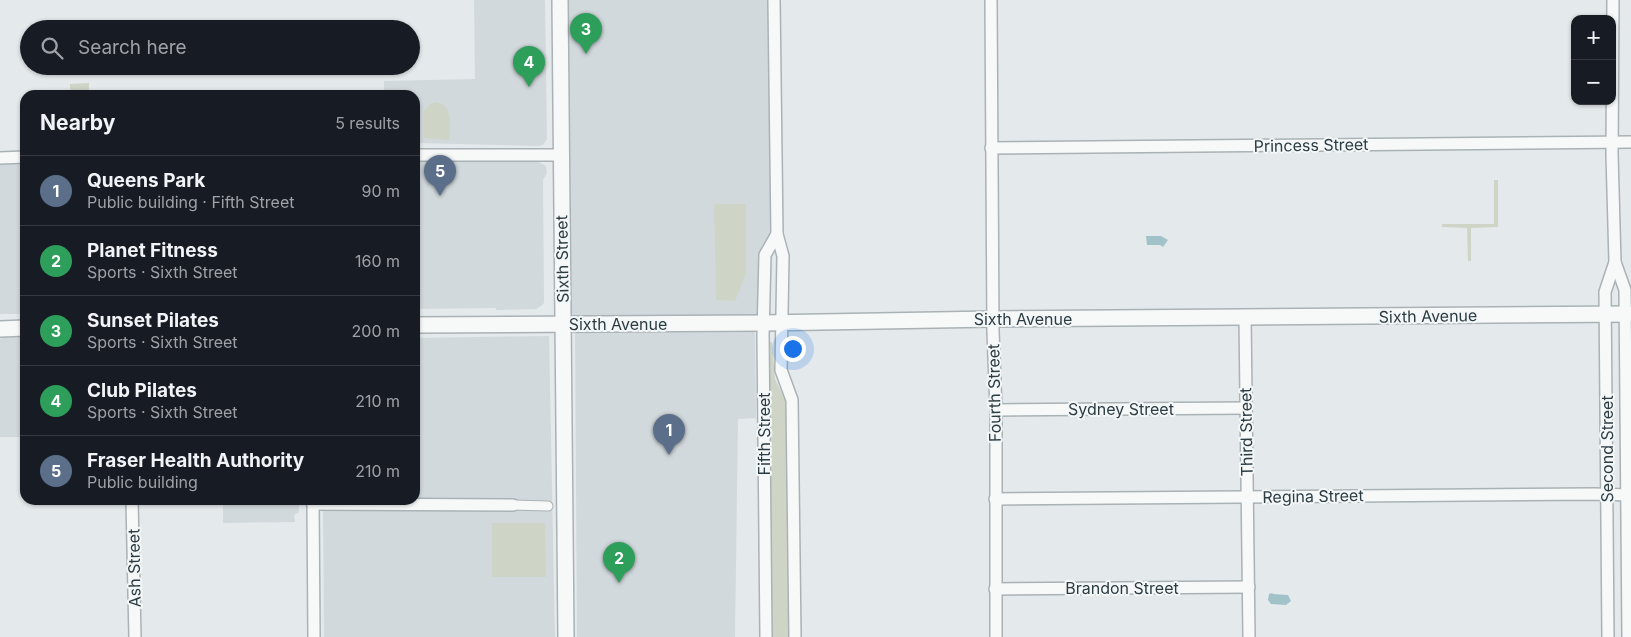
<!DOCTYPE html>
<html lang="en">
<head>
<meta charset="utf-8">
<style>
  :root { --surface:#171b24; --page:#242831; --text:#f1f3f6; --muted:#9ea1a6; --line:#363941; --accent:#7c3aed }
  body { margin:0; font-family:Inter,sans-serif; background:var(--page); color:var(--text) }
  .controls { position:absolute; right:15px; top:15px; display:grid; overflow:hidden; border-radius:10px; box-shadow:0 1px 4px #0004 }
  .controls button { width:45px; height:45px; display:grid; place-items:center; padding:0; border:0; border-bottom:1px solid var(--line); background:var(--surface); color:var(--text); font:25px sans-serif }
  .you { position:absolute; left:792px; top:348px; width:18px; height:18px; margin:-12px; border:4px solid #fff; border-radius:50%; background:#1a73e8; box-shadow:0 0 0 8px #1a73e833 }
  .badge { display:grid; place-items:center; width:32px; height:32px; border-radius:50%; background:var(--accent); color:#fff; font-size:16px; font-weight:700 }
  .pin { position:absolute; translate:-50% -41px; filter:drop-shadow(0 1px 2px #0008) }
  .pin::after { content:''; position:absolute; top:26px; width:18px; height:15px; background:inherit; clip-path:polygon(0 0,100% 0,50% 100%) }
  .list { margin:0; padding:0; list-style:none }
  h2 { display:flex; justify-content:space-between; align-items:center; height:65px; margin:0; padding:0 20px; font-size:21px }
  h2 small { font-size:16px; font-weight:400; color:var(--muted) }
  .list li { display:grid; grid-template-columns:32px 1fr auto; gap:15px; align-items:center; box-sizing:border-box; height:70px; padding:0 20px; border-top:1px solid var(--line) }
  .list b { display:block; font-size:19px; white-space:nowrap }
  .list p { margin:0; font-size:16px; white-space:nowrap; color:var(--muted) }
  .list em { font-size:16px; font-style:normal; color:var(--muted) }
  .icon { flex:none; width:28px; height:28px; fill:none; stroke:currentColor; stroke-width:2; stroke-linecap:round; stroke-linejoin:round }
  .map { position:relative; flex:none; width:1631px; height:637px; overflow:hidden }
  .search { position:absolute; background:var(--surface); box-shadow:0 1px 4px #0004; left:20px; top:20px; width:400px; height:55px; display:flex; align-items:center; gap:12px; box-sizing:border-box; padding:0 18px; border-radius:28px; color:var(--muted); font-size:19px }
  .panel { position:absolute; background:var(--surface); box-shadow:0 1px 4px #0004; left:20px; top:90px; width:400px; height:415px; border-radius:15px }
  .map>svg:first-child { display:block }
</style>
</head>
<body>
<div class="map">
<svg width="1631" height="637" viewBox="0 0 1631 637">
  <rect width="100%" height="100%" fill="#e4e9eb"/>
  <g fill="#d2d9dd">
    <path d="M474,0H545L547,139L543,145L538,146L415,143V95H384V81L475,79Z"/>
    <path d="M560,0H774L777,234L765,255L764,323L563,324Z"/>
    <path d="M415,161H537L546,166L547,173L543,180L544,297V303L541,306L536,309L496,310V308L415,309Z"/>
    <rect x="0" y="164" width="25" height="150"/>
    <path d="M755,332L756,418L738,419L735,637H577L575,333Z"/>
    <path d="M8,336H25V437H0V339Z"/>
    <path d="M549,336L555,637H324L323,500H415V338Z"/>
    <path d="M223,500H299V512L294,515L295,522L223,523Z"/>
  </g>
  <g fill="#cfd5c6">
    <path d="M89,83V95H70V84Z"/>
    <path d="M435,102C454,104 450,126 449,140L424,138V111L430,104Z"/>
    <path d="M1494,180H1498V227L1471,228V261H1468L1467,228L1442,227V224H1494Z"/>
    <path d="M714,204H746V274L735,301L716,300Z"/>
    <path d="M768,342H772L775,379L787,403V411L788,637H771Z"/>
    <path d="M492,523H545L546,577H492Z"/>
  </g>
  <g fill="#a1c2c9">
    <path d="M1146,236H1161L1168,240L1163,247L1160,245H1147Z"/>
    <path d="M1272,593L1273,594L1288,595L1291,601L1286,605L1271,604L1268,600L1269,594Z"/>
  </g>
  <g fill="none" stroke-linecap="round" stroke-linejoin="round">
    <defs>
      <path id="pedestrian" d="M513,505L548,506"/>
      <g id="minor">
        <path d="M774,0L777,234L783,256L781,370L792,400L795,637"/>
        <path d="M991,0L993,331L996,410V637"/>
        <path d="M991,148L1631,142"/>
        <path d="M415,155H561"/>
        <path d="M0,158L25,157"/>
        <path d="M1615,262L1625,290L1628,637"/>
        <path d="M1245,317L1249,637"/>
        <path d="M996,410L1246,408"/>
        <path d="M995,499L1594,494L1631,495"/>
        <path d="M132,500L135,637"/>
        <path d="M313,500L314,637"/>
        <path d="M313,504L513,505"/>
        <path d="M995,589L1249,587"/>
        <path d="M766,637L763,335L765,255L777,234"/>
        <path d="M1608,637L1605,292L1615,262L1612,154L1613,0"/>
      </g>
      <g id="tertiary">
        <path d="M560,0L566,637"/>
        <path d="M415,325L764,323L993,319L1631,314"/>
        <path d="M0,329L25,328"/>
      </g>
    </defs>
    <use href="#pedestrian" stroke="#a9b2b5" stroke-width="11"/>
    <use href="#minor" stroke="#a9b2b5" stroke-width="14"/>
    <use href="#tertiary" stroke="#a9b2b5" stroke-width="18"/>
    <use href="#pedestrian" stroke="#f7f9f9" stroke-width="9"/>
    <use href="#minor" stroke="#f7f9f9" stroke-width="11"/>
    <use href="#tertiary" stroke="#f7f9f9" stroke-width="15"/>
  </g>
  <g text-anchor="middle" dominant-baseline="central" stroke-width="4" stroke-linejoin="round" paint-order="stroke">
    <g font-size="16" fill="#2c3c43" stroke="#f4f7f8">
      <text transform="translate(1311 145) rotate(-1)">Princess Street</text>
      <text transform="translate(562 259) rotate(-91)">Sixth Street</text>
      <text transform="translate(1428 316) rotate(-1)">Sixth Avenue</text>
      <text x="1023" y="319">Sixth Avenue</text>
      <text x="618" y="324">Sixth Avenue</text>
      <text transform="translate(994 393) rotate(-91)">Fourth Street</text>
      <text x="1121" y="409">Sydney Street</text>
      <text transform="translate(1246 432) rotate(-91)">Third Street</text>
      <text transform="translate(764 434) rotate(-90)">Fifth Street</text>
      <text transform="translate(1607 449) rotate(-90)">Second Street</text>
      <text transform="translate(1313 496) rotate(-1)">Regina Street</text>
      <text transform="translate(134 568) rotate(-91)">Ash Street</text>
      <text x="1122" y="588">Brandon Street</text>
    </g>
  </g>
</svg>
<div class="controls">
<button>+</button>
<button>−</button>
</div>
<div class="you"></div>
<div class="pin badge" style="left:669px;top:455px;background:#5c6f8a">1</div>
<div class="pin badge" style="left:619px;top:583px;background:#2e9e5b">2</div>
<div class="pin badge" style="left:586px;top:54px;background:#2e9e5b">3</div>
<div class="pin badge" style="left:529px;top:87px;background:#2e9e5b">4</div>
<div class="pin badge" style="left:440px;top:196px;background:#5c6f8a">5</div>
<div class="search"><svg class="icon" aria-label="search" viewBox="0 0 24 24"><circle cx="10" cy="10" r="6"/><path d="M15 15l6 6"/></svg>Search here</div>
<section class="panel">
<h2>Nearby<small>5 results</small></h2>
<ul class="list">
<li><span class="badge" style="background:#5c6f8a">1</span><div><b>Queens Park</b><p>Public building · Fifth Street</p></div><em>90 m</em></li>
<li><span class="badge" style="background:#2e9e5b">2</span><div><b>Planet Fitness</b><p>Sports · Sixth Street</p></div><em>160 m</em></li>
<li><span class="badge" style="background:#2e9e5b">3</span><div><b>Sunset Pilates</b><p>Sports · Sixth Street</p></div><em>200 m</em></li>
<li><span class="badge" style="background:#2e9e5b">4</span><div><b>Club Pilates</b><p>Sports · Sixth Street</p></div><em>210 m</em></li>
<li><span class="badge" style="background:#5c6f8a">5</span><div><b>Fraser Health Authority</b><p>Public building</p></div><em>210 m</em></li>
</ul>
</section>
</div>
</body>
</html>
